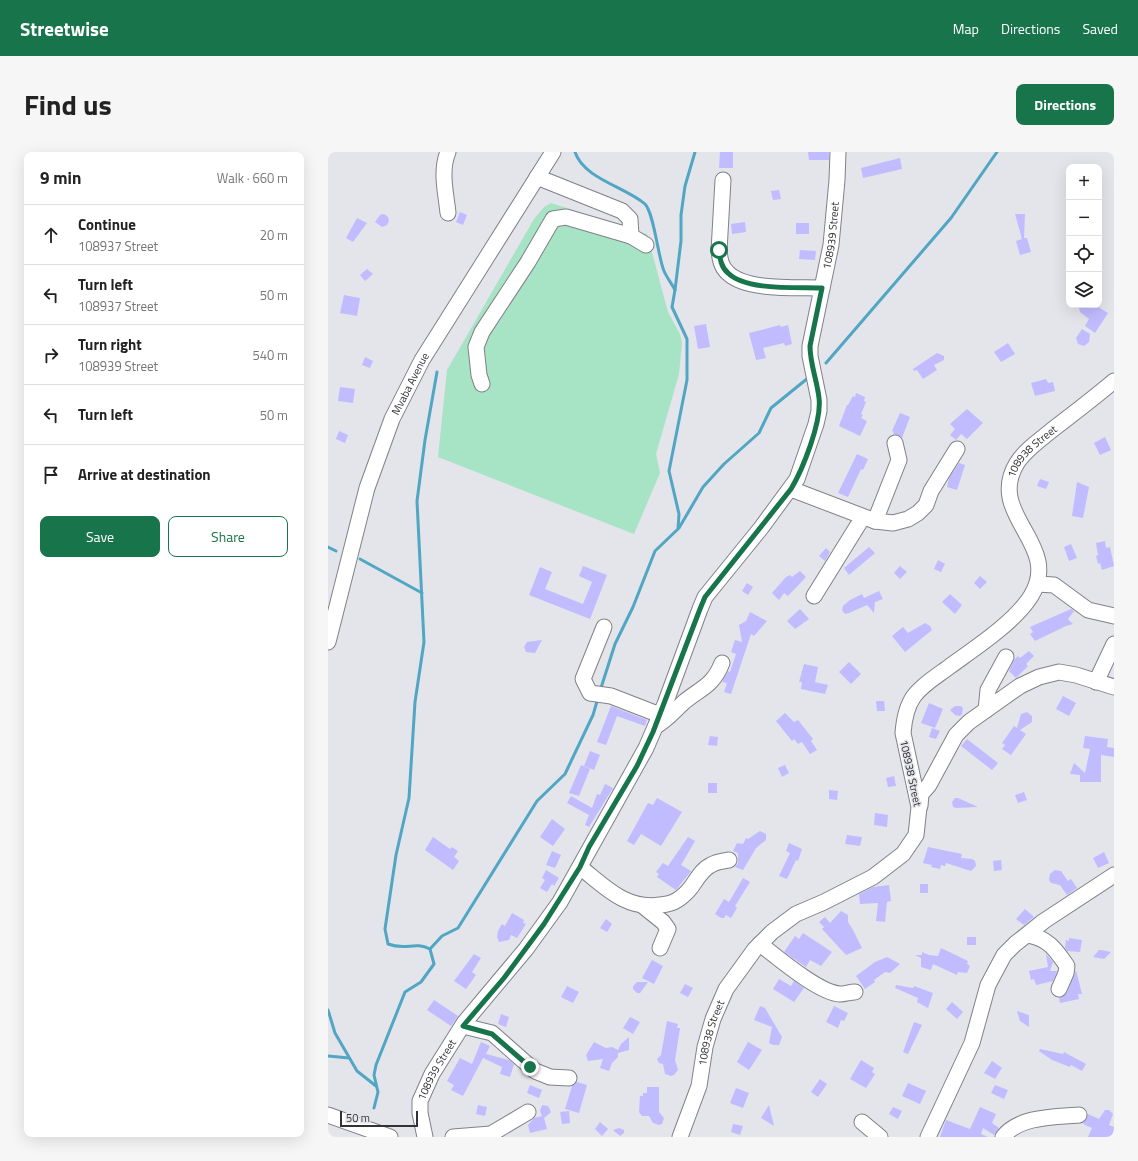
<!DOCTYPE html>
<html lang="en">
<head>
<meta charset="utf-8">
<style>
  :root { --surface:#fff; --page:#f6f6f6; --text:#222; --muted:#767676; --line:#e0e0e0; --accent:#18754b }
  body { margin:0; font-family:"Titillium Web",sans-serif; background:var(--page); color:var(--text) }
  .controls { position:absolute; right:12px; top:12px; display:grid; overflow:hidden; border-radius:8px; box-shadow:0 4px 16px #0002 }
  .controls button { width:36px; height:36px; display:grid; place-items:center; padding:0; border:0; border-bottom:1px solid var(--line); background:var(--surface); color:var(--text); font:20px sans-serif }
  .scale { position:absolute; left:12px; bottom:10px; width:78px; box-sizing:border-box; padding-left:4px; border:2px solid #323234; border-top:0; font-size:11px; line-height:14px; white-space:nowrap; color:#323234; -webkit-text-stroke:3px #e4e4eb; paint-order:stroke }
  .stop { position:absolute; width:12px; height:12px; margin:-9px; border:3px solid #18754b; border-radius:50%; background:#fff }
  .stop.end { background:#18754b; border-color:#fff; box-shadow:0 1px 4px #0008 }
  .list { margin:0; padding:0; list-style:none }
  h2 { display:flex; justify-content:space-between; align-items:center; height:52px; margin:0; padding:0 16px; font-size:17px }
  h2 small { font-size:13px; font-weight:400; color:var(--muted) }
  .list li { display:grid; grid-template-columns:26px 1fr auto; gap:12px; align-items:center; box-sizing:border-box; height:60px; padding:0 16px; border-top:1px solid var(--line) }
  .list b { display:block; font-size:15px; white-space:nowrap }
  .list p { margin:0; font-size:13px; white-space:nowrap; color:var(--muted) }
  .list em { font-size:13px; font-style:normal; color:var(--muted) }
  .actions { display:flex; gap:8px; padding:12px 16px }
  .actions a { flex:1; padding:9px 0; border:1px solid var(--accent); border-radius:8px; text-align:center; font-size:14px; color:var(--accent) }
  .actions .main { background:var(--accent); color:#fff }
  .icon { flex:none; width:22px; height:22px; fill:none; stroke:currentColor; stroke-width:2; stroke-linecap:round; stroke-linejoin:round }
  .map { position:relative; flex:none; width:786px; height:985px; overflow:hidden; border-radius:8px }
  header { display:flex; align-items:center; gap:24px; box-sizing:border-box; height:56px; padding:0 20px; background:var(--accent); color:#fff }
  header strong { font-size:19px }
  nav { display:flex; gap:22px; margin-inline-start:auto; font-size:14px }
  .intro { display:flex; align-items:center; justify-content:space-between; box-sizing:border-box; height:96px; padding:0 24px }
  h1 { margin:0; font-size:28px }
  .button { padding:10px 18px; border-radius:8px; background:var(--accent); color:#fff; font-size:14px; font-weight:700 }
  main { display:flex; gap:24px; padding:0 24px }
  aside { flex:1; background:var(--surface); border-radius:8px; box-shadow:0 4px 16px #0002 }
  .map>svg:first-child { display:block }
</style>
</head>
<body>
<header>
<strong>Streetwise</strong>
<nav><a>Map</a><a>Directions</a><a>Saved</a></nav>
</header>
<div class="intro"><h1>Find us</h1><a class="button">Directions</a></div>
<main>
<aside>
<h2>9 min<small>Walk · 660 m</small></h2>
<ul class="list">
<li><svg class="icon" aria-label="ahead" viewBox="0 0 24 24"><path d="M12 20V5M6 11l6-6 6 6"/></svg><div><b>Continue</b><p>108937 Street</p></div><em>20 m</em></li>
<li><svg class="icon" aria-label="left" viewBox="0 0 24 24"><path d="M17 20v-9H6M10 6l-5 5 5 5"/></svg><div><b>Turn left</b><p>108937 Street</p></div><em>50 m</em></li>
<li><svg class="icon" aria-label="right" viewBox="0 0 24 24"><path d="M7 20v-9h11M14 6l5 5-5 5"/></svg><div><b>Turn right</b><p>108939 Street</p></div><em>540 m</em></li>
<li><svg class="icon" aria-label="left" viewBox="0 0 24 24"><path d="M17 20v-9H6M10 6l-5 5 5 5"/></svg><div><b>Turn left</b></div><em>50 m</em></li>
<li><svg class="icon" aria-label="arrive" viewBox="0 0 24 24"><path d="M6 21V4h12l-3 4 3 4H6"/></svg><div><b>Arrive at destination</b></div></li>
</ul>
<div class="actions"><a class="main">Save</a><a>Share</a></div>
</aside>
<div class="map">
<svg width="786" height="985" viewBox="0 0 786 985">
  <rect width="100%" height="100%" fill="#e4e4eb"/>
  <path fill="#a7e3c5" d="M223,51L319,82L340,160L352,182L354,191L351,222L328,302L332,321L306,382L110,305L119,218L206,67L216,55Z"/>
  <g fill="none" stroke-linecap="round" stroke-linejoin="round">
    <g stroke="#50a6c3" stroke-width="3">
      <path d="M247,0C256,27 298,35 317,52C326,61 330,105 336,119C339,126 344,132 347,138L344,155L359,187V228L341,319L351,362L350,377L327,399L305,455L287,492L272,539"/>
      <path d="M347,138L353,89V63L357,34L367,0"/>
      <path d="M498,211L623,66L669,0"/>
      <path d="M351,376L375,335L396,312L431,281L443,256L480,226"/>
      <path d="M0,395L8,399"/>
      <path d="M32,407L94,441"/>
      <path d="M102,797L114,784L130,776L209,649L237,622L265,563L270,546"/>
      <path d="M0,858L7,881L29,919L48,934"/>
      <path d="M0,904L21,906"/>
      <path d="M46,956L50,940L46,923L48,913L77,840L93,830L106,812L102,797C86,789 78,799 60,792L57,777L68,703L81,646L87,550L96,490L89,349L97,288L109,220"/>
    </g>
  </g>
  <g fill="#c0bcff">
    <path d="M392,0H405V16H391Z"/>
    <path d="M480,0H501V8H481Z"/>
    <path d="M572,6L574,17L535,26L533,16Z"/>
    <path d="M451,38L453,47L445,48L443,39Z"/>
    <path d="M132,60L139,63L135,73L128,70Z"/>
    <path d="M56,62L60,65L61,69L59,73L54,75L47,70L52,63Z"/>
    <path d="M687,62H697L696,86H699L703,100L692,103L688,89L694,87Z"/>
    <path d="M29,66L39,71L25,90L18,86Z"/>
    <path d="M417,70L418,80L404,82L403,72Z"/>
    <rect x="468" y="71" width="13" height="11"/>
    <path d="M472,98L488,99L487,108L471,107Z"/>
    <path d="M39,117L45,122L37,129L32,123Z"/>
    <path d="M16,143L32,146L29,164L12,161Z"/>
    <path d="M750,153H767L780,161L767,181L757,174L761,167L752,160Z"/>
    <path d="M378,172L382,195L370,197L366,174Z"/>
    <path d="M452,173L453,175L460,173L464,192L457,194L456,191L435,196L438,206L428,208L421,181Z"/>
    <path d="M754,177L762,182L761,190L756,194L750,192L748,186Z"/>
    <path d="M680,191L687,202L673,210L666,200Z"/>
    <path d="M609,201L616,204V208L606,213L609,218L595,227L589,218L586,219L585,217Z"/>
    <path d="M37,205L45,209L42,216L34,213Z"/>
    <path d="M718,227L720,231L725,230L727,239L707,244L703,231Z"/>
    <path d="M12,235L27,237L25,251L10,249Z"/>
    <path d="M528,241L537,245L536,249L538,250L533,262L535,263L533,266L539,269L532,284L511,274L519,253H520L525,244L527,245Z"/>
    <path d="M639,257L655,271L639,287L633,282L628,288L622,283L627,277L622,272Z"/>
    <path d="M572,261L582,265L574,286L570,283L565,282L566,280L564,279Z"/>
    <path d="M11,279L20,283L17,291L8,287Z"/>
    <path d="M777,285L783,298L772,303L766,291Z"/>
    <path d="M529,302L540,307L535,318L533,317L520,345L510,341Z"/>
    <path d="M631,311L637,313L629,338L619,335L621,326Z"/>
    <path d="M712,327L721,330L718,337L709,334Z"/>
    <path d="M749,330L761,335L755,366L744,364Z"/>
    <path d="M777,389L778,396L782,395L786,414L774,418L772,411L770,412L768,404L770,403L768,391Z"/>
    <path d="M743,392L749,406L741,409L736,395Z"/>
    <path d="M541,395L547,401L521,423L516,416Z"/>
    <path d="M498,396L502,400L497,409L491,404Z"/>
    <path d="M610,408L617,412L613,420L606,417Z"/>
    <path d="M255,414L279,423L262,467L201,443L212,415L224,420L217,437L255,452L264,430L251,424Z"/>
    <path d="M572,414L579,420L572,427L566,421Z"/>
    <path d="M472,419L478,425L460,444L456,441L451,448L444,441L458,425L462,423L464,425Z"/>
    <path d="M652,424L659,430L652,437L646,431Z"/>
    <path d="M419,431L425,435L420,443L414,439Z"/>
    <path d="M551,439L555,447L547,450L546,461L539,453L521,461L517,462L514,458L515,454L522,448L534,442L536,446Z"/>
    <path d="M622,442L634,453L627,462L614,450Z"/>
    <path d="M472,457L481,467L467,477L459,469Z"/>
    <path d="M743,457L746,459L740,467L745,472L738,474L707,489L702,482L705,480L702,475Z"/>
    <path d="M422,460L439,469L426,484L423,482L403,542L396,540L399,531L394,530L400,519L402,520L408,502L403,500L407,488L414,490L411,473L418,469Z"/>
    <path d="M597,471L602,474L604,478L577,500L564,484L575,475L580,481Z"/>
    <path d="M214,488L207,501L198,500L196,495L199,490Z"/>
    <path d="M701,499L706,504L698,512L700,514L688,526L681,519L686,508L690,504L692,506Z"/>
    <path d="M521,510L533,522L523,532L511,520Z"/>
    <path d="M476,512L490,515L487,530L500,533L497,542L473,537L474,530H471Z"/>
    <path d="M735,544L748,551L741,564L728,557Z"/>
    <path d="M548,549H556L557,559H549Z"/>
    <path d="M601,551L615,557L607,576L593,571Z"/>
    <path d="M283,554L319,568L317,574L289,564L278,593L269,590Z"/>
    <path d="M627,554H633L635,556L634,562L632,564L627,563L622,558Z"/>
    <path d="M699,560L704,564V570L692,578L698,582L683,603L674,597L677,593L674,591L686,574L689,576L693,562Z"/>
    <path d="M457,561L466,570L470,568L485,587L483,589L489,598L482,602L474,590L470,592L466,587L464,589L448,569Z"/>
    <path d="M604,576L612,579L608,587L601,585Z"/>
    <path d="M382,584L390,585L389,594L380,593Z"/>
    <path d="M757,584L780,587L779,595L786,596V605L773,603V630H752V623L742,622L746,611L757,621L762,597L755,596Z"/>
    <path d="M639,587L670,611L664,618L633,594Z"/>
    <path d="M262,599L272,603L266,618L256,614Z"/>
    <path d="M253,613L262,617L251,644L241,641Z"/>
    <path d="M457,613L461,621L454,625L450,616Z"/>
    <path d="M566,624L568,634L560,635L558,626Z"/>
    <rect x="380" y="631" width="9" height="10"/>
    <path d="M277,632L285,636L261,675L257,673L261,663L239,651L243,644L264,656L269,642L272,643Z"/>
    <path d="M501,638L510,639L509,648L501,647Z"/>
    <path d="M696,640L699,648L690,651L687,643Z"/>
    <path d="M329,646L354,660L333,694L313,682L306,693L299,689L320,651L325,653Z"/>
    <path d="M627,646H630L650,655L628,656L625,655L624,650Z"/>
    <path d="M547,661L560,663L559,675L546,673Z"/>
    <path d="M224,667L237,677L225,694L212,685Z"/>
    <path d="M432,679L438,682V688L428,696L415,718L407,715L410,711V701L405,699L409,691L415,692L418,686L420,687Z"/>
    <path d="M519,683L534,685L532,694L517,692Z"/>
    <path d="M105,685L122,697L124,695L130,699L126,705L131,709L125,718L97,698Z"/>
    <path d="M360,685L367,689L353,713L363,719L348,738L329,725L331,722L328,720L335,711L340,714Z"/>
    <path d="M461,691L474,697L470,709L468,708L459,727L451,724L462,701L458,699Z"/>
    <path d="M600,695L634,702L633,706L644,707L647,709L648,714L643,719L618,711L617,714L613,713L612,717L603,715L604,713L595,711Z"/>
    <path d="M224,699L233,703L227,716L218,713Z"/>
    <path d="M776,700L781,711L770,716L765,706Z"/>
    <path d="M673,708L674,718L666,719L665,709Z"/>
    <path d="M218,718L231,726L226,734L224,732L219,740L212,736L217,728L214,726Z"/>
    <path d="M727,718L733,719L740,729L743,727L749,736L739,743L732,733L723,731L721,728L722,722Z"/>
    <path d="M415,726L422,730L407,754L409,756L403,766L398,763L396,766H393L387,762L396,747L401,750Z"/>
    <rect x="592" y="732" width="8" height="9"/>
    <path d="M561,733L563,749L559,750L557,770L548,769L550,751L532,752L531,742L545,735Z"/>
    <path d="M697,757L706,765L696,773L688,767Z"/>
    <path d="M513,759L520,763V770L525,778L534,796L518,803L494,777L496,775L491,770L497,765L502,771Z"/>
    <path d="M184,761L196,768L195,771L198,772L189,786L183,783L181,788L171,790L169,785L170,779L174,772L177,774Z"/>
    <path d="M278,767L284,772L279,780L272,776Z"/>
    <path d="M475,781L504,800L493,814L482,808L478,815L456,800L467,784L471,787Z"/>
    <rect x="639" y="785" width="9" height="8"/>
    <path d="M741,786L754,788L752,800L739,799L737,796L738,788L741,789Z"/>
    <path d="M613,796L640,809L639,812L642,814L639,821L630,820L629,823L605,812L603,818L593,815V806L587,803H594V800L601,803L610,804Z"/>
    <path d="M771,798H773L783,800L776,807L765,805Z"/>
    <path d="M146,802L153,806L144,820L148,823L138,837L126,829Z"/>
    <path d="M718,802L725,810L722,819H729L725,829L708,833L706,827L703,828L701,819L720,815Z"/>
    <path d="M559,805L572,812L562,821L557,820L546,828L547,830L537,837L528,824L547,810Z"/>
    <path d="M324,808L335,814L326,832L314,826Z"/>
    <path d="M748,818L754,842H750L751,847L732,851L731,846L739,841Z"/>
    <path d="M451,827L463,834L466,829L476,836L466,850L445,837Z"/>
    <path d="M309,830H320L312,841H309L305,837V834Z"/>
    <path d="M357,832L365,836L360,845L352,841Z"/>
    <path d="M568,833L585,836L586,834L605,841L600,856L589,850L590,846L567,836Z"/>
    <path d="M239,834L251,840L245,851L233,845Z"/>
    <path d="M106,848L130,864L123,874L99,858Z"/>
    <path d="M624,850L635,860L629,867L618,857Z"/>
    <path d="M432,854L437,856L454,885L451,893H445L441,891L444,875L426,868Z"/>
    <path d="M506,854L520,861L516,869L513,868L510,876L498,870Z"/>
    <path d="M689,859L701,863V875L692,869Z"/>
    <path d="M173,862L181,865L178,875L170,872Z"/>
    <path d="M302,865L312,870L305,882L295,876Z"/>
    <path d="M339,869L350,872L349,876H352L347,908L350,918L346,923L343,924L337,922L335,912L331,911L329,907L333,903Z"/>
    <path d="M586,870L594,873L580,902L575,900Z"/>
    <path d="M301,885V898L290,901V905L284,911L281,919L272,916L275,907L260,909L258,903L266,890L278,896L284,895L290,898L293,892Z"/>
    <path d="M153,890L162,894L158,902L181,908L186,912L182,925L172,922L174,915L155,906L135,944L123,938L126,933L119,929L132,906L144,912Z"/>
    <path d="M420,890L434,898L421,918L409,910Z"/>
    <path d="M712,897L735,902L736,900L758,912L754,919L743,913L742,915L724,908L711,899Z"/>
    <path d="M533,908L546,916L544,920L547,922L538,936L522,927Z"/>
    <path d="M664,909L674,916L667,927L656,921Z"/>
    <path d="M492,927L499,932L490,945L483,940Z"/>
    <path d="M249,930L259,933L251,961L237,957L244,934Z"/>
    <path d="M580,931L598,939L592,952L574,944Z"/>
    <path d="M202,933L214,938L211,946L199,941Z"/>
    <path d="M667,933L680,938L676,947L663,941Z"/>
    <path d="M319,935H331V960L336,966L334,972L331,973L325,971L321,964H314L311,960L312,944H315V941H319Z"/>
    <path d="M408,936L421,941L415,956L402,951Z"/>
    <path d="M150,953L159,955L157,964L148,962Z"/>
    <path d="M214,953L220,954L223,960L216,966L219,977L202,981L200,973L206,966L214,964L212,959Z"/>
    <path d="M441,953L446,974L433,966Z"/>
    <path d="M565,955L574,959L570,967L561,962Z"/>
    <path d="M652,955L668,962L664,971L671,976L666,983L655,976L653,982L660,985H612L618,968L642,977Z"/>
    <path d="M777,958H781L785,962L781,973L786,975L785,985H760L764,976L755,972L760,962L771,967Z"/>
    <path d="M241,959L242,971L234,972L232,960Z"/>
    <path d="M272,970L280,977L274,984L267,977Z"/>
    <path d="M405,972L415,974L412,983L403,980Z"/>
    <path d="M291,976L296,978V981L292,984L285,978Z"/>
  </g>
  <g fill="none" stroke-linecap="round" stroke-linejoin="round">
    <defs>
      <g id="minor">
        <path d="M120,0C112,19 118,41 120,61"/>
        <path d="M395,28L391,99C392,107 393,115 400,121C418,139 469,135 494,136"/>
        <path d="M303,84L318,93"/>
        <path d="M154,232L151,223L148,195L154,180L200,110L225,67L238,65L303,84L302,67L294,59L209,25"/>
        <path d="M463,337L547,369L565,371L580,367L590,361L598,353L603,339L629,297"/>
        <path d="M547,369L571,308L567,291"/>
        <path d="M709,432L726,433L760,458L786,464"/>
        <path d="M486,444L535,365"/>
        <path d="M276,475L255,527L262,541L283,544L332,563"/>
        <path id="s1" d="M0,490L39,336L64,267L94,208L225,0"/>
        <path d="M768,530L786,492"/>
        <path d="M658,558L660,538L678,505"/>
        <path d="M328,574C339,568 346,559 356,550C373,536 385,534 394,511"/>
        <path d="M592,654L593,642L601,633L628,583L641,570L692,534L711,525L731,520L748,523L786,535"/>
        <path d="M252,715C277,735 298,758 332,753C344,752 350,749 359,740C367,732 372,718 383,713C388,710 395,709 401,708"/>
        <path d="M315,754L335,770L340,777L332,796"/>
        <path d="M700,783C720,786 728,798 739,814L738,821L731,837"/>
        <path d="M432,792C449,805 491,841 512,842C517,842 522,840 527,840"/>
        <path d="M135,874L164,881L207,919L222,925L241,926"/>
        <path d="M0,963L62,985"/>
        <path d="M534,970L552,985"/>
        <path id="s2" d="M97,985L92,961V949L104,922L136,871L198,797L232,750L318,596L337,552L372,457L377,445L433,376L469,327L488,272L491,259V248L482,204V194L503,93L509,28L510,0"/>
        <path d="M125,985L163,982L200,960"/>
        <path id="s3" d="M352,985L371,934L377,895L385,867L398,837L427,797L444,780L468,762L496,750L545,725L575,702L588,683L591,655L575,581C576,568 578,555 586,544C595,532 609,524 621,515C647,496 686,471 703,444C735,392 657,363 689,311C697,298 712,288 724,278C745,262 766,246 786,229"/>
        <path d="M600,985L644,891L660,833L676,803L687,792L716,769L786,723"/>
        <path d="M675,985C691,964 727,965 751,963"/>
      </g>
    </defs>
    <use href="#minor" stroke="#818187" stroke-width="17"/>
    <use href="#minor" stroke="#fff" stroke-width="15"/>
  </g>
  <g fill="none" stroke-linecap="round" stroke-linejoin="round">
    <path stroke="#18754b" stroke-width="5" d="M202,915L164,882L135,874L176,826L216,772L252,715L261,695L309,614L325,580L372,457L377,445L463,337C475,317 494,269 491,246C489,228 482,212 482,194L494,136C469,135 418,139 400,121C393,115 392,107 391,98"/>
  </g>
  <g text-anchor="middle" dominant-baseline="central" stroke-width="3" stroke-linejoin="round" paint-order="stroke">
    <g font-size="11" fill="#323234" stroke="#e4e4eb">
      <text stroke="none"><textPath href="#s2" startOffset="1019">108939 Street</textPath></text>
      <text stroke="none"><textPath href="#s1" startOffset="272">Mvaba Avenue</textPath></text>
      <text stroke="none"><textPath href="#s3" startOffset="864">108938 Street</textPath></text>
      <text transform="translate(583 621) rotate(78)">108938 Street</text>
      <text stroke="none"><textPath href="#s3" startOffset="109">108938 Street</textPath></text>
      <text stroke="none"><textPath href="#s2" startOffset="72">108939 Street</textPath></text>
    </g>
  </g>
</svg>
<div class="controls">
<button>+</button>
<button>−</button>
<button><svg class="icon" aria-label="locate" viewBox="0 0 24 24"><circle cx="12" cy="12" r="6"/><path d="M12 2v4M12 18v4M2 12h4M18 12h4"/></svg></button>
<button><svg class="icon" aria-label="layers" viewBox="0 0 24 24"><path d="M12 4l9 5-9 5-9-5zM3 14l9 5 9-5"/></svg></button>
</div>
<div class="scale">50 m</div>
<div class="stop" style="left:391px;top:98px"></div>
<div class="stop end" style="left:202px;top:915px"></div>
</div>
</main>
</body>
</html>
